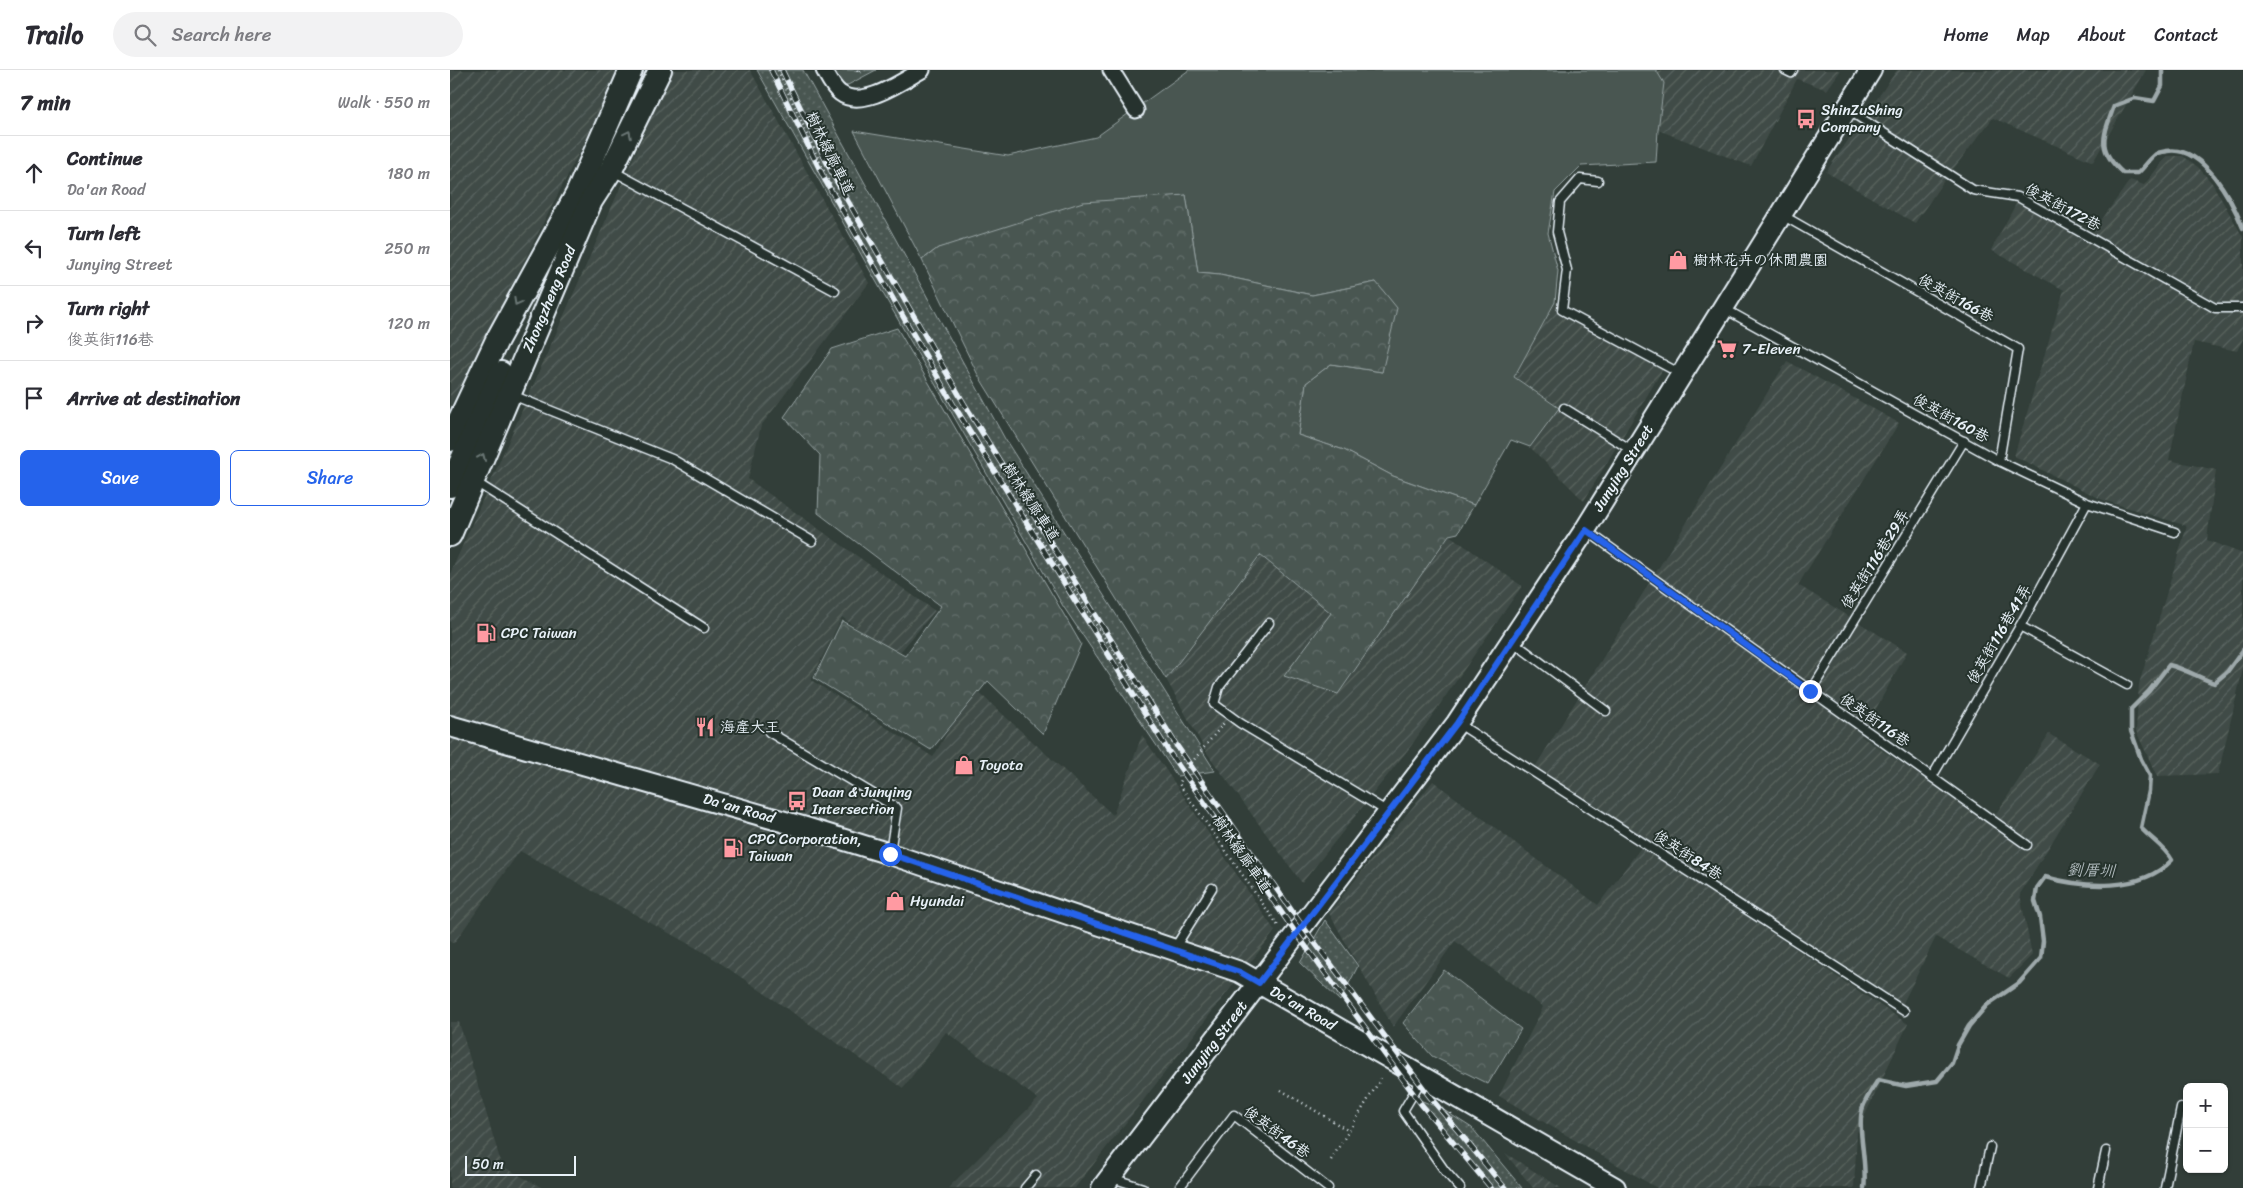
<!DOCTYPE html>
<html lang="en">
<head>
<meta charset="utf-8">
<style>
  :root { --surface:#fff; --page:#f2f2f3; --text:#2b2b33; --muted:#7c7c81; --line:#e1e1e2; --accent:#2563eb }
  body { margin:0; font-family:Sriracha,"LXGW WenKai TC","Klee One",sans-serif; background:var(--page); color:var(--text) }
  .controls { position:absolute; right:15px; bottom:15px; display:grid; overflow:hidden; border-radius:8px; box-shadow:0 1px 4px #0004 }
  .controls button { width:45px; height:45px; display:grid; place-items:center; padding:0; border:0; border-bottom:1px solid var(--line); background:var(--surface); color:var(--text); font:25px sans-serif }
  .scale { position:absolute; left:15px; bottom:12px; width:111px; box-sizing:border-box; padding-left:5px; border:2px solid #e8f1f8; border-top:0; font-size:14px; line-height:18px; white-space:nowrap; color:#e8f1f8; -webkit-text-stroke:4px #26332d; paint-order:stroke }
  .stop { position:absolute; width:15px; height:15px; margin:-11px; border:4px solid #2563eb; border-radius:50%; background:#fff }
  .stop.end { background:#2563eb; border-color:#fff; box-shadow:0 1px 5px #0008 }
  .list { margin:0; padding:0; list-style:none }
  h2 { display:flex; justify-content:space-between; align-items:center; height:65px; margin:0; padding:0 20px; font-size:21px }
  h2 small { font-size:16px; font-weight:400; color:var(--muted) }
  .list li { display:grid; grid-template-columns:32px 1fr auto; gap:15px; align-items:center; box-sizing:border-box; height:75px; padding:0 20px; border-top:1px solid var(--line) }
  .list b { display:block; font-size:19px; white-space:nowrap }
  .list p { margin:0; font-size:16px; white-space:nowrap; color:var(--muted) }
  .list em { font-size:16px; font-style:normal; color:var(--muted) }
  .actions { display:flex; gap:10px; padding:15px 20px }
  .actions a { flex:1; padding:11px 0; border:1px solid var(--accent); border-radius:8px; text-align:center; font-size:18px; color:var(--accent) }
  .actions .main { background:var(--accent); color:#fff }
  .icon { flex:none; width:28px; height:28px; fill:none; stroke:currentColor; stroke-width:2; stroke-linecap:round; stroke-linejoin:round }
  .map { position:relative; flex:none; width:1793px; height:1118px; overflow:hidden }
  header { display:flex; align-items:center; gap:30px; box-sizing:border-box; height:70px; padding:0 25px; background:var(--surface); border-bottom:1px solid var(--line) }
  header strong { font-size:24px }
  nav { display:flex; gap:28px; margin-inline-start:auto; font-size:18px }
  .search { width:350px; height:45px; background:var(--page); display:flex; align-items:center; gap:12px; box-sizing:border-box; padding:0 18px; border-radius:28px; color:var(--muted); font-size:19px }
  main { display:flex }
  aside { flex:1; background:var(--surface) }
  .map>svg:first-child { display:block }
</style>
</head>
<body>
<header>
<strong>Trailo</strong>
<div class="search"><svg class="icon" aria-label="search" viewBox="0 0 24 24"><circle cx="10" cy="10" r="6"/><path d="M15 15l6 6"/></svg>Search here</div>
<nav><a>Home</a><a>Map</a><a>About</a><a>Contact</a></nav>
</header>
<main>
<aside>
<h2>7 min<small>Walk · 550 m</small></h2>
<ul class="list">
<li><svg class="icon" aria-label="ahead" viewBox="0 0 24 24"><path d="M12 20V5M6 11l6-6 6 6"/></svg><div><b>Continue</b><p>Da'an Road</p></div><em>180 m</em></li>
<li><svg class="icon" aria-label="left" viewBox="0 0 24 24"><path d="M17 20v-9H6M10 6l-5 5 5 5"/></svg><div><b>Turn left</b><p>Junying Street</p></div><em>250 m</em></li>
<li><svg class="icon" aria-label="right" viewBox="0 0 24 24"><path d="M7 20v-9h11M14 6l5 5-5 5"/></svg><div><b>Turn right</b><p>俊英街116巷</p></div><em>120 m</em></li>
<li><svg class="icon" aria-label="arrive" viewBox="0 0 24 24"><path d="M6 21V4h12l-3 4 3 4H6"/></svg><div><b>Arrive at destination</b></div></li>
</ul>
<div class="actions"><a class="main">Save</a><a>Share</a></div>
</aside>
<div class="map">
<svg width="1793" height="1118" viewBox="0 0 1793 1118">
  <defs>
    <pattern id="industrial-furrows" width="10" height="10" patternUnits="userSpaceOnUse" patternTransform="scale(1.25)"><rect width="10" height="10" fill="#3f4b46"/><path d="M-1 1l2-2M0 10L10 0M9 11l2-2" fill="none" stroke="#5b6561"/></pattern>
    <pattern id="forest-crowns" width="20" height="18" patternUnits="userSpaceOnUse" patternTransform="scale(1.25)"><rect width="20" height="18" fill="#495651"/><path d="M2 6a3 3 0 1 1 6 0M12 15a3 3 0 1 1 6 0" fill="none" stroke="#636f6b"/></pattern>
    <pattern id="park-dots" width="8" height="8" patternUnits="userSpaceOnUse" patternTransform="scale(1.25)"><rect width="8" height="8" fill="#495651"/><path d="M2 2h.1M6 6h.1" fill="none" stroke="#636f6b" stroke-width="1.8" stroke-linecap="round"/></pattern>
  </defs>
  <rect width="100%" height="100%" fill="#323e39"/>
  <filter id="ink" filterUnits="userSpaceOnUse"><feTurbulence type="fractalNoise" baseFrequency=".02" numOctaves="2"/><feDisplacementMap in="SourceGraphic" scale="10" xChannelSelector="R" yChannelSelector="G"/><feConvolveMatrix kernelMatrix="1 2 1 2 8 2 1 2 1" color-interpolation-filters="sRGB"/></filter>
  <g filter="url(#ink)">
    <g fill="url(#industrial-furrows)">
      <path d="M0,0H167L153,36L0,336Z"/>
      <path d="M222,0H300L419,213L311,356L298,409L485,541L445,588L392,547L361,610L483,687L524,618L663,745L692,665L825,861L625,1118H498L588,1029L496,962L453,1018L257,884L70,781L4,873L0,872V504Z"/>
      <path d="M1206,0H1391L1377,20L1347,9L1301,96L1208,60L1214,13Z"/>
      <path d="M1447,0H1696L1643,92L1543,48L1493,112L1465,153L1376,102Z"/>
      <path d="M1717,86H1733L1748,97L1762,113L1793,167V269L1787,281L1744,272L1719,390L1766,400L1757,470L1793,484V599L1768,704L1707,706L1686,661L1689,614L1737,456L1653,430L1564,386L1614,220L1541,180L1567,132L1636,172L1680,110L1694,115Z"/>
      <path d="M1105,232L1213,299L1134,431L1080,377L1109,338L1064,307Z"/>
      <path d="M1337,291L1449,353L1348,515L1457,582L1411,666L1540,753L1599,664L1650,694L1570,824L1582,885L1559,908L1486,867L1452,935L1085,697Z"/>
      <path d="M999,465L1072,516L961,676L852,813L757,683L716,609L810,485L881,543L888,624Z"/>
      <path d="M983,711L1148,835L1192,776L1458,954L1407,1062L1404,1118H1207L1049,1026L1093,937L1005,871L943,957L879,843Z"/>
      <path d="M0,952H9L52,1096L93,1118H0Z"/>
      <path d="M1055,1083L1111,1118H1083Z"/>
    </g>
    <g fill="#495651" stroke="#98a4a4">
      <path d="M369,0H426L381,24Z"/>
      <path d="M739,0H1206L1214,13L1208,60L1206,92L1131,96L1105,122L1098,163L1108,201L1105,232L1064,307L1109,338L1080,377L1061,370L1024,435L943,406L894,380L848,365L856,313L881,294L932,302L926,212L862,225L770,205L748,203L736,125L488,178L472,190L404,61L558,86L646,67Z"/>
    </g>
    <g fill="url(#forest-crowns)" stroke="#98a4a4">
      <path d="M736,125L748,203L770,205L862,225L926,212L947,238L932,302L881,294L856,313L848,365L894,380L943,406L1024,435L1008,463L999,465L888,624L834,606L881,543L810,485L716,609L528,305L472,190L488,178L633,132Z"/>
      <path d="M447,258L631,574L593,664L538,611L481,680L364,608L392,551L455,586L491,536L368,443L370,385L334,347L382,279Z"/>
      <path d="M994,900L1071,959L1038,1014L982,986L953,953Z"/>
    </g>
    <g fill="url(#park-dots)" stroke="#98a4a4">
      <path d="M307,0H353L555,369L765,701L727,706L613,536L435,227Z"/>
      <path d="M875,850L908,896L890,931L850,893Z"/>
      <path d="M970,1030L992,1039L1022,1058L1072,1118H1040Z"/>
    </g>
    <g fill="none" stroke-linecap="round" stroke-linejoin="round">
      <g stroke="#9ea9ab" stroke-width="4.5">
        <path d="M1712,0V16L1704,31L1685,28L1664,36C1653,67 1646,79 1673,103H1688C1694,97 1700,89 1706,84C1709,82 1714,82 1717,81C1753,75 1782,130 1793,158"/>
        <path d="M1414,1118C1418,1094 1406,1056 1413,1037C1416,1028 1423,1018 1428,1010L1456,1016L1487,1011L1502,993L1508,975L1519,956L1537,935L1569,913L1591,888L1593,871L1590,847L1585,831L1587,818L1595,807C1635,818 1691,822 1722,790C1715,777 1702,770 1691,758L1699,721L1700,706L1691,689L1681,661V639L1699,621L1719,595C1735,599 1748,607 1764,613L1777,602L1793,580"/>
      </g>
      <defs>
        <g id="service">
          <path d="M1335,0L1341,3L1343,0"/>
          <path d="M1398,40L1523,120L1568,127L1765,238H1793"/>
          <path d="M163,101L385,221"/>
          <path d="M1148,111L1130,109L1110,132L1107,162L1117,200L1112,240L1231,304"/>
          <path d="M1332,145L1568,279L1549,391"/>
          <path d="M1273,238L1549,391L1637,433L1725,462"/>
          <path d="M62,325L222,389L362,471"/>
          <path d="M1114,338L1183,381"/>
          <path d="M24,411L254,558"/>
          <path d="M1137,461L1577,775"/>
          <path d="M819,553L769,617L764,634L790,653L938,742"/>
          <path d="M1570,556L1677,615"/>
          <path d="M1062,571L1156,641"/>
          <path d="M1361,621L1514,371"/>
          <path d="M1009,654L1454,941"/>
          <path d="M319,662L447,738L440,782"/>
          <path d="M1482,707L1570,556L1637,433"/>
          <path d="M724,879L762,818"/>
          <path d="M972,1009L953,1041L995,1101L1010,1118"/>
          <path d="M662,1108L693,1118"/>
          <path d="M575,1118L586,1105"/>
          <path d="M729,1118L784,1045L878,1118"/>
          <path d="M1531,1118L1540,1077"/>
          <path d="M1648,1118L1656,1081"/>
          <path d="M1715,1118L1731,1038"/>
        </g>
        <g id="minor">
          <path d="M374,0C378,7 383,18 390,23C412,40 452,11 472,0"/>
          <path d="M661,0L686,40"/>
        </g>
        <g id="tertiary">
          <path d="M0,656L356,758L440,784L790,902L1165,1118"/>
          <path d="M652,1118L1007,653L1135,460L1421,0"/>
        </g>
        <g id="secondary">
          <path d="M0,370L47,270L127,124L181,0"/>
          <path d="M0,416L51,303"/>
          <path d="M0,465L141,131L161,100L210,0"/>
        </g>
      </defs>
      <use href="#service" stroke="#e8f1f8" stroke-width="11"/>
      <use href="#minor" stroke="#e8f1f8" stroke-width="19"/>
      <use href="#tertiary" stroke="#e8f1f8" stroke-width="24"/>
      <use href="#secondary" stroke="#e8f1f8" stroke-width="26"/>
      <g stroke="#e8f1f8" stroke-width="2.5" stroke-dasharray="1 4" stroke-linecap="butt">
        <path d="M328,0L379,112L496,322L738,697L729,714L829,857"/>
        <path d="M407,0L409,3L415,0"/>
        <path d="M738,697L774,653"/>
        <path d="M831,1020L899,1061"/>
        <path d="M1001,1043L1003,1052L1056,1118"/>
        <path d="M881,1090L933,1005"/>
      </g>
      <use href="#service" stroke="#26332d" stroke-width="8"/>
      <use href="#minor" stroke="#26332d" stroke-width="15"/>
      <use href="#tertiary" stroke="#26332d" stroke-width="20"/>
      <use href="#secondary" stroke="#26332d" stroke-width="22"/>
      <defs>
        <g id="rail">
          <path d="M321,0L375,110L506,339L719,682L843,859L971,1034L1041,1118"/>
          <path d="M332,0L384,107L515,335L727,676L851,854L980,1027L1055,1118"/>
        </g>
      </defs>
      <use href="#rail" stroke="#e8f1f8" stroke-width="5.5"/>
      <use href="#rail" stroke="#26332d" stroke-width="4" stroke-dasharray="11" stroke-linecap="butt"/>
    </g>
    <defs><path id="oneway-chevron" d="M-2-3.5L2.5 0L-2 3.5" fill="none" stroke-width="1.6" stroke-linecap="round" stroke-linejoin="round" transform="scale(1.25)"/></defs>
    <g stroke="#6a7674">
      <use href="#oneway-chevron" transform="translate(178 64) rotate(-64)"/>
      <use href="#oneway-chevron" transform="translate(67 232) rotate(119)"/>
      <use href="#oneway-chevron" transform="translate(32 387) rotate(-67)"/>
    </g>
  </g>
  <g fill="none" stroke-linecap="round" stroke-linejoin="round" filter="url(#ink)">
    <path stroke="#2563eb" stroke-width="6" d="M440,784L790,902L809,913L1007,653L1136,460L1360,621"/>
  </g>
  <defs>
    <symbol id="bus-bare" viewBox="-9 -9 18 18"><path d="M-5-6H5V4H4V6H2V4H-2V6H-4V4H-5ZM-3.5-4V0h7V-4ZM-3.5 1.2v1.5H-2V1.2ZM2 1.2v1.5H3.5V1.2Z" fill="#ff9aa2" stroke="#26332d" stroke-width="2.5" paint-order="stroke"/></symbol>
    <symbol id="shop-bare" viewBox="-9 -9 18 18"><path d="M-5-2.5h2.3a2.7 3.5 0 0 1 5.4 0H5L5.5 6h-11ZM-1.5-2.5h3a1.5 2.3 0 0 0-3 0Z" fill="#ff9aa2" stroke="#26332d" stroke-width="2.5" paint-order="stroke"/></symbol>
    <symbol id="supermarket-bare" viewBox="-9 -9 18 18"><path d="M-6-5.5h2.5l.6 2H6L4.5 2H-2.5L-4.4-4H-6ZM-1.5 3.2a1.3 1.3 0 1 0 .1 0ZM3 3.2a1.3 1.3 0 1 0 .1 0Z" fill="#ff9aa2" stroke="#26332d" stroke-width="2.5" paint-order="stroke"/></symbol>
    <symbol id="fuel-bare" viewBox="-9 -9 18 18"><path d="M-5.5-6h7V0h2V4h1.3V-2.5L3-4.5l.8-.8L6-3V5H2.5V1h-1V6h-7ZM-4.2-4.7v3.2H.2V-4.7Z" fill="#ff9aa2" stroke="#26332d" stroke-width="2.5" paint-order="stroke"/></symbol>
    <symbol id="restaurant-bare" viewBox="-9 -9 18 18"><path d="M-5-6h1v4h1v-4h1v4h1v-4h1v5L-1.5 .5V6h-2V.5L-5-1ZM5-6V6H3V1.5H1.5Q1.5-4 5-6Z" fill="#ff9aa2" stroke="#26332d" stroke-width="2.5" paint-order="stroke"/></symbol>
  </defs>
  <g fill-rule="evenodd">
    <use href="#bus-bare" x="1342" y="35" width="28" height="28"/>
    <use href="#shop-bare" x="1214" y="176" width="28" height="28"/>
    <use href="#supermarket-bare" x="1263" y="265" width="28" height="28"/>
    <use href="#fuel-bare" x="22" y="549" width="28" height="28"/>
    <use href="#restaurant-bare" x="241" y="643" width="28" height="28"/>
    <use href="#shop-bare" x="500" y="681" width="28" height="28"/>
    <use href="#bus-bare" x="333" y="717" width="28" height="28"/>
    <use href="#fuel-bare" x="269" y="764" width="28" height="28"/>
    <use href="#shop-bare" x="431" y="817" width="28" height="28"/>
  </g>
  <g text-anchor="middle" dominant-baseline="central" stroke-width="4" stroke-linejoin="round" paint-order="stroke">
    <g font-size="15" fill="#e8f1f8" stroke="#26332d" text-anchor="start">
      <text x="1371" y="40">ShinZuShing<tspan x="1371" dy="17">Company</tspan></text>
      <text x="1243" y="190">樹林花卉の休閒農園</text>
      <text x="1292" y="279">7-Eleven</text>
      <text x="51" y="563">CPC Taiwan</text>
      <text x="270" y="657">海產大王</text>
      <text x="529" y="695">Toyota</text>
      <text x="362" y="722">Daan &amp; Junying<tspan x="362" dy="17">Intersection</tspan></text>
      <text x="298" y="769">CPC Corporation,<tspan x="298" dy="17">Taiwan</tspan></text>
      <text x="460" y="831">Hyundai</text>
    </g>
    <g font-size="15" fill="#e8f1f8" stroke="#26332d">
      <text transform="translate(380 83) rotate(64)">樹林綠廊車道</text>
      <text transform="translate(1613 137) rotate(28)">俊英街172巷</text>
      <text transform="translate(1506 228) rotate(29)">俊英街166巷</text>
      <text transform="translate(99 229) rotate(-67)">Zhongzheng Road</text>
      <text transform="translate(1501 348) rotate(29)">俊英街160巷</text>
      <text transform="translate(1173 398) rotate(-58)">Junying Street</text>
      <text transform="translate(581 432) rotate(57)">樹林綠廊車道</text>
      <text transform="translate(1425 489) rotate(-58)">俊英街116巷29弄</text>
      <text transform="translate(1549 564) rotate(-60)">俊英街116巷41弄</text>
      <text transform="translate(1425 650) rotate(35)">俊英街116巷</text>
      <text transform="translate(289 738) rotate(16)">Da'an Road</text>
      <text transform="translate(792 784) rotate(55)">樹林綠廊車道</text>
      <text transform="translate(1238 785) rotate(33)">俊英街84巷</text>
      <text transform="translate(853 938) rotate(30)">Da'an Road</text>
      <text transform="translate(764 972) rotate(-53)">Junying Street</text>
      <text transform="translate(827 1062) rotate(36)">俊英街46巷</text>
    </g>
    <g font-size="16" font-style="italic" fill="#b1bbbe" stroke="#26332d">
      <text transform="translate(1641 800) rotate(2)">劉厝圳</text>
    </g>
  </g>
</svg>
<div class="controls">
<button>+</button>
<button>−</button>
</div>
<div class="scale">50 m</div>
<div class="stop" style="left:440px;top:784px"></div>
<div class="stop end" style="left:1360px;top:621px"></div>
</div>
</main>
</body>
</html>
